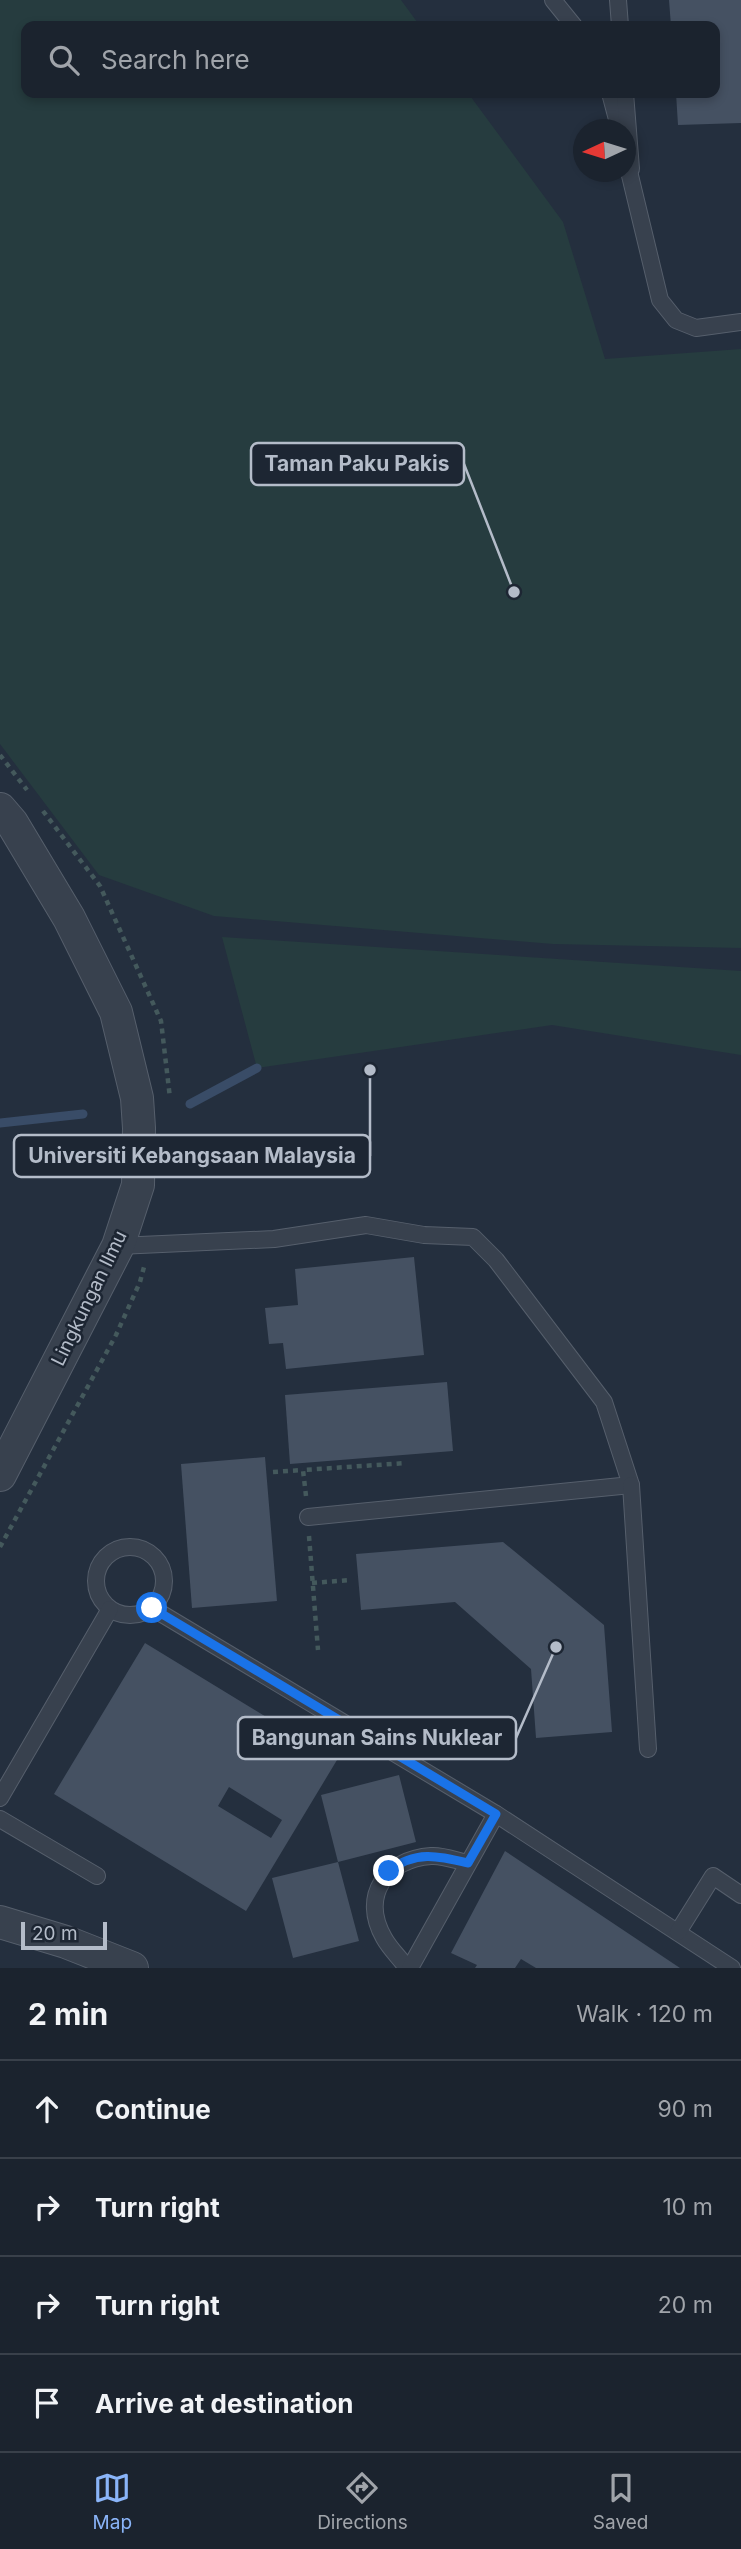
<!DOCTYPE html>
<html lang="en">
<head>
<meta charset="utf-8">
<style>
  :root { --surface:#1b232e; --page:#282f3a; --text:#f1f3f6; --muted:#a0a4aa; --line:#39404a; --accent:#8ab4f8 }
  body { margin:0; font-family:Inter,sans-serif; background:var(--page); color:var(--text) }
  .compass { position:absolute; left:573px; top:119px; width:63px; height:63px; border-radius:50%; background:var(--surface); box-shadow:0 4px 10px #0003; rotate:266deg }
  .scale { position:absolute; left:21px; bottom:18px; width:86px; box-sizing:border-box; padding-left:7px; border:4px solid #b4bcc9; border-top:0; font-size:19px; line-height:24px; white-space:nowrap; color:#b4bcc9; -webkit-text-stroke:5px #1d2633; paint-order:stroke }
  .stop { position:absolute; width:21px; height:21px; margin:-16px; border:5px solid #1a73e8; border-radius:50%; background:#fff }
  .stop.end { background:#1a73e8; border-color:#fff; box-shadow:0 2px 7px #0008 }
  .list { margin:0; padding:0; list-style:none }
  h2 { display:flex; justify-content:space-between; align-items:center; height:91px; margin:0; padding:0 28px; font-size:30px }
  h2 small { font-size:23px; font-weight:400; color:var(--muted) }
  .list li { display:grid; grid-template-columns:46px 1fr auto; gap:21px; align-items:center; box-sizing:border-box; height:98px; padding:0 28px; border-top:2px solid var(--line) }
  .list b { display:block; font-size:26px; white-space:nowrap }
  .list em { font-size:23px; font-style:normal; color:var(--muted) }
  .icon { flex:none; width:38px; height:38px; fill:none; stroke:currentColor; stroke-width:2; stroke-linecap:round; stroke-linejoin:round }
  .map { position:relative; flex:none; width:741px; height:1968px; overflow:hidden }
  .search { position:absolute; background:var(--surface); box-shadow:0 4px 10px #0003; left:21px; right:21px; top:21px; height:77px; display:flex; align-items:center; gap:18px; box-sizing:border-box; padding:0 24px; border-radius:14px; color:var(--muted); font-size:26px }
  .sheet { height:483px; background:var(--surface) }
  nav { display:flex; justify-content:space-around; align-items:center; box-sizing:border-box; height:98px; border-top:2px solid var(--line); background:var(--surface); font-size:19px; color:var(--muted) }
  nav a { display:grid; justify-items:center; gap:4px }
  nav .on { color:var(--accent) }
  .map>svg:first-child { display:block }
</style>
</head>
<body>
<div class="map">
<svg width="741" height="1968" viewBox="0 0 741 1968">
  <rect width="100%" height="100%" fill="#242f3e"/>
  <g fill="#263c3f">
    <path d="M0,0H401L420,26H26V93H468L563,222L605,359L741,349V948L553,944L214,916L99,875L0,744Z"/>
    <path d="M222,937L741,971V1055L552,1025L257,1068Z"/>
  </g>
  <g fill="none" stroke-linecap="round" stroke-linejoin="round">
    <g stroke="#394c67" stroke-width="9">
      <path d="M190,1104L257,1068"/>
      <path d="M0,1123L83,1114"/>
    </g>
  </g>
  <g fill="#455162" fill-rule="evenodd">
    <path d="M669,0H741V123L678,125L676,93H715V26H671Z"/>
    <path d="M414,1257L424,1355L286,1369L283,1343L269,1344L265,1308L298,1305L295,1269Z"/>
    <path d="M447,1382L453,1451L290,1464L285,1395Z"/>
    <path d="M265,1457L277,1601L192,1608L181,1464Z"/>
    <path d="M503,1542L604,1625L612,1732L536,1738L531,1669L455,1602L361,1610L356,1554Z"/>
    <path d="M145,1643L337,1760L246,1911L54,1794ZM229,1787L282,1820L271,1838L218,1806Z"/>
    <path d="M399,1775L416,1842L338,1862L359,1941L293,1958L272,1878L338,1862L321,1795Z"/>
    <path d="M505,1851L680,1968H536L521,1959L515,1968H475L477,1965L451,1953Z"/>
  </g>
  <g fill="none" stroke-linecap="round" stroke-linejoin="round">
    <defs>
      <g id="service">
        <path d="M553,0L574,26"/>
        <path d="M618,0L620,26"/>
        <path d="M610,93L619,127"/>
        <path d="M625,93L631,169"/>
        <path d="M626,159L660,300L676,320L696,328L741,322"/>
        <path d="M118,1246L274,1239L366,1225L424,1235L473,1237L496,1260L604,1402L631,1485L308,1517"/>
        <path d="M631,1485L648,1749"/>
        <circle cx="130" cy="1581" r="34"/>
        <path d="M152,1608L496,1814L732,1968"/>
        <path d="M0,1798L110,1609"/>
        <path d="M0,1819L97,1876"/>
        <path d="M678,1932L713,1876L741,1895"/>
        <path d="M407,1968C400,1958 390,1949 384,1938C360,1896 386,1859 431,1856C443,1855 457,1861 468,1863"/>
        <path d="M410,1968L496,1814"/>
      </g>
      <g id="minor">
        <path d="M0,809L12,823L69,918L116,1012L137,1098L139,1128L138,1185L118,1246L0,1475"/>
        <path d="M0,1922L66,1942L132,1968"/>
      </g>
    </defs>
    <use href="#service" stroke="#565f6c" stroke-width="18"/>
    <use href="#minor" stroke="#565f6c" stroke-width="34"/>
    <g stroke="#44595c" stroke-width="4.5" stroke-dasharray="5 5" stroke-linecap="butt">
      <path d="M0,755L27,790"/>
      <path d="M43,811L100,886L161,1021L170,1098"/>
      <path d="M273,1472L303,1470"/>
      <path d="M306,1496L303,1470L406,1463"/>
      <path d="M309,1536L318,1650"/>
      <path d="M0,1547L116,1335L140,1282L144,1267"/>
      <path d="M312,1583L351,1580"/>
    </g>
    <use href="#service" stroke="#38414e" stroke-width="16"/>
    <use href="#minor" stroke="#38414e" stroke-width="32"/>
  </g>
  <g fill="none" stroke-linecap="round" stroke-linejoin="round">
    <path stroke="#1a73e8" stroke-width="9" d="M152,1608L496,1814L468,1863C439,1856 415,1850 389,1871"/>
  </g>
  <g text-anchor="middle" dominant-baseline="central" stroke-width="5" stroke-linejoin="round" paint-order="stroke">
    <g font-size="19" fill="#b4bcc9" stroke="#1d2633">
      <text transform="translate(89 1298) rotate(-64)">Lingkungan Ilmu</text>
    </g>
  </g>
  <path fill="none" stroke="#b4bcc9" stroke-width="2.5" d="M514 592L464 464M370 1070L370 1156M556 1647L516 1738"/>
  <g fill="#b4bcc9" stroke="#1d2633" stroke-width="2.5">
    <circle cx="514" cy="592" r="7"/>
    <circle cx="370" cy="1070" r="7"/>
    <circle cx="556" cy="1647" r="7"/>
  </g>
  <g fill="#1d2633" stroke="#b4bcc9" stroke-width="2.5">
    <rect x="251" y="443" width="213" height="42" rx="7"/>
    <rect x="14" y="1135" width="356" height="42" rx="7"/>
    <rect x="238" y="1717" width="278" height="42" rx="7"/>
  </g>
  <g font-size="21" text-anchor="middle" font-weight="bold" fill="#b4bcc9">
    <text x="357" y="471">Taman Paku Pakis</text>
    <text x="192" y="1163">Universiti Kebangsaan Malaysia</text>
    <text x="377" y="1745">Bangunan Sains Nuklear</text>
  </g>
</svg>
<svg class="compass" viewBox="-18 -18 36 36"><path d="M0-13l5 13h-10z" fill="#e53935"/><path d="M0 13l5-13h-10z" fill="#a0a4aa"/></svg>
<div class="scale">20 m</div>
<div class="stop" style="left:152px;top:1608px"></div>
<div class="stop end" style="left:389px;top:1871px"></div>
<div class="search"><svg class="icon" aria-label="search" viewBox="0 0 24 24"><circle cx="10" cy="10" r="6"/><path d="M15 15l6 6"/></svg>Search here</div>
</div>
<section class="sheet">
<h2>2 min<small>Walk · 120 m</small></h2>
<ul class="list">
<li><svg class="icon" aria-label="ahead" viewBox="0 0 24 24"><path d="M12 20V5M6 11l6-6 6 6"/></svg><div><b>Continue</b></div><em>90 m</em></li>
<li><svg class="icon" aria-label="right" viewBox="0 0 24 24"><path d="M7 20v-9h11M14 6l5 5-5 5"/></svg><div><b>Turn right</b></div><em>10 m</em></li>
<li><svg class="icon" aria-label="right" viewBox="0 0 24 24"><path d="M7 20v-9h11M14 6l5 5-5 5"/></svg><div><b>Turn right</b></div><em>20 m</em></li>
<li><svg class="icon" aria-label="arrive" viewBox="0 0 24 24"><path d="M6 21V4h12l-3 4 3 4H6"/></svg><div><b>Arrive at destination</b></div></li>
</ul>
</section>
<nav>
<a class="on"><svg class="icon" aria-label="map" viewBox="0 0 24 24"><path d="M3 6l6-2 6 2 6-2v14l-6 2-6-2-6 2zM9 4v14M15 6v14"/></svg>Map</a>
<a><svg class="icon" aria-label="directions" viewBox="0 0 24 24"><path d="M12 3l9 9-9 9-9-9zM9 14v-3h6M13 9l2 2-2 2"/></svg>Directions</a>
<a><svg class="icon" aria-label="saved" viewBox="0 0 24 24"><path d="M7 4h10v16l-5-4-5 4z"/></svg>Saved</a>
</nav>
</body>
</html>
